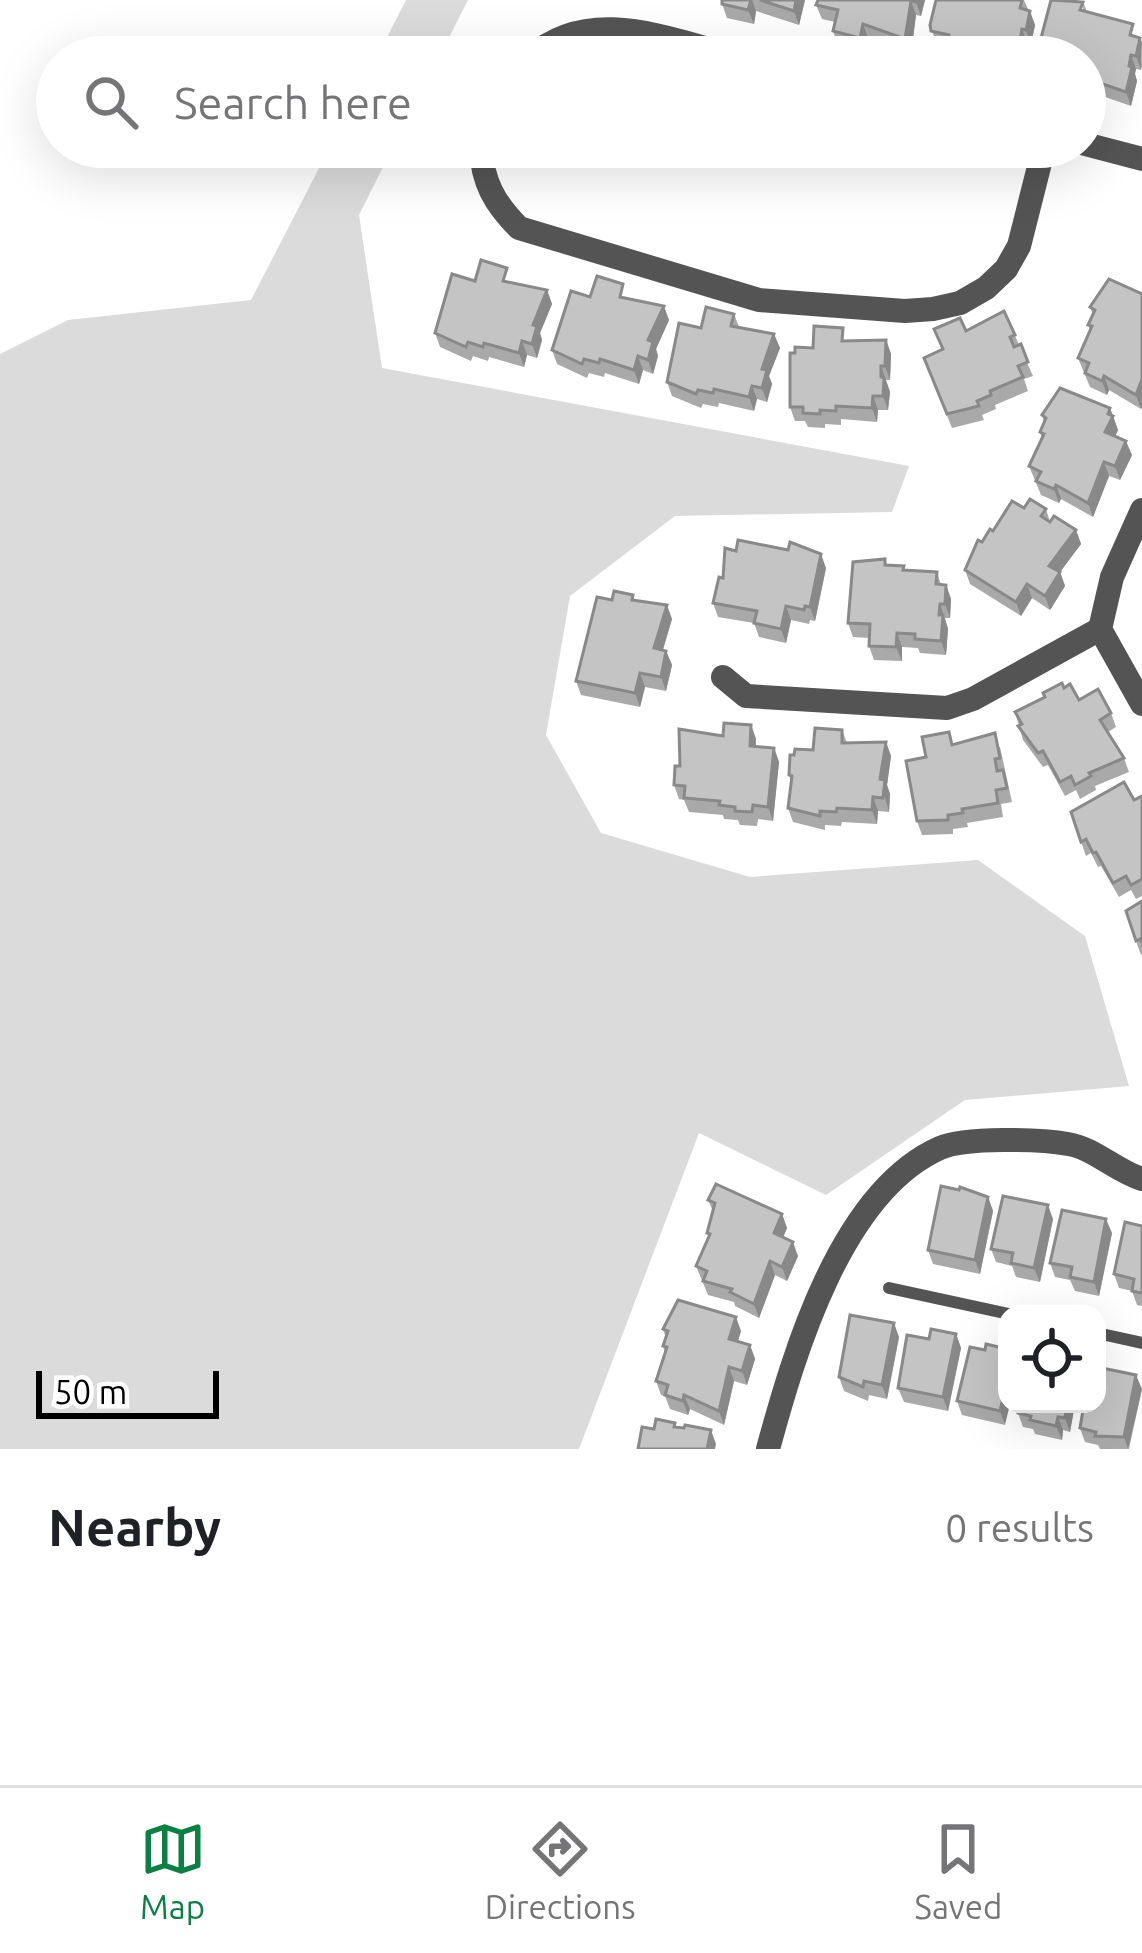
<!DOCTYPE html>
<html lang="en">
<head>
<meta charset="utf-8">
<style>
  :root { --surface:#fff; --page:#f6f6f6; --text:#202124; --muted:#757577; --line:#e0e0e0; --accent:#0b8043 }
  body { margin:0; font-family:Ubuntu,sans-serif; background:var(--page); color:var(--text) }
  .controls { position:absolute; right:36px; bottom:36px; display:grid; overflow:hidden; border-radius:24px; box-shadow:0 12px 48px #0002 }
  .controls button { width:108px; height:108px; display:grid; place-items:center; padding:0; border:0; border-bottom:3px solid var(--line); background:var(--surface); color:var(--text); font:60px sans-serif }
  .scale { position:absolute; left:36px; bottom:30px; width:183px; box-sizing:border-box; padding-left:12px; border:6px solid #000; border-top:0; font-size:33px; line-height:42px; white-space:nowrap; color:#000; -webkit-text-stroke:9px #fff; paint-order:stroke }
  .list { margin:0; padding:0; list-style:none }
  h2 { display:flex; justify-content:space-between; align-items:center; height:156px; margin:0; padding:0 48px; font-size:51px }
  h2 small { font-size:39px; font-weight:400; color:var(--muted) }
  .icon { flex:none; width:66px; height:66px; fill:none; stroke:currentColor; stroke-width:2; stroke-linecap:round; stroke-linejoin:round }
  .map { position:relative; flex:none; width:1142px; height:1449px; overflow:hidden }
  .search { position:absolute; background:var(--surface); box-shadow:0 12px 48px #0002; left:36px; right:36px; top:36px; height:132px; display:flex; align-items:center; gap:30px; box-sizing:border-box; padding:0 42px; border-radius:66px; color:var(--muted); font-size:45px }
  .sheet { height:336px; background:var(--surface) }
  nav { display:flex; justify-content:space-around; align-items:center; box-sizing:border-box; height:168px; border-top:3px solid var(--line); background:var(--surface); font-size:33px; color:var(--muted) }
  nav a { display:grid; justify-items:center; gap:6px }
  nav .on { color:var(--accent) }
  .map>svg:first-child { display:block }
</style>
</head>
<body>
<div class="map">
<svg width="1142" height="1449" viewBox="0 0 1142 1449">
  <rect width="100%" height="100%" fill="#fff"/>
  <g fill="#dbdbdb">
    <path d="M406,0H468L439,57H377Z"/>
    <path d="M330,147H393L359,215L382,368L909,466L892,512L675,516L570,596L546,735L601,833L750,877L978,860L1085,936L1129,1086L965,1100L826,1195L699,1133L579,1449H0V354L68,320L251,300Z"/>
  </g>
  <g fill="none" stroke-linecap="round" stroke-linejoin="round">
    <g stroke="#545454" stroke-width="12">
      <path d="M889,1288L1009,1314"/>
      <path d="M1097,1333L1142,1343"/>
    </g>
    <g stroke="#545454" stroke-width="24">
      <path d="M531,57C591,4 669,40 738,57"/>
      <path d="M1085,144L1142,159"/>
      <path d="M481,147C482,182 495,204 519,228L759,300L905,311L933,309L960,303L986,288L1006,269L1019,246L1044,147"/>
      <path d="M1142,510L1112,577L1100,629L1142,704"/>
      <path d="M723,677L746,696L947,708L973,699L1100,629"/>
      <path d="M768,1449C794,1353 841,1192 940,1148C965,1137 1040,1139 1068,1144C1094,1148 1116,1171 1142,1179"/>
    </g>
  </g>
  <g fill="#a9a9a9">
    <path d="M722,0H805L799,25L756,11L754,24L727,18L722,4Z"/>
    <path d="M925,0L921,16L916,15L911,53L868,38L865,52L838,45L833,31L835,22L822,19L816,5Z"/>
    <path d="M936,0H1024L1035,25L1031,44L1027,43L1025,57H944L946,47L937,45L930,25Z"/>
    <path d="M1083,2L1087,12L1140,38L1142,66L1141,70L1136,69L1135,74L1137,81L1131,106L1088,91L1085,105Z"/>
    <path d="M475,281L512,283L547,290L552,304L540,333L542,340L537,358L527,355L524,367L489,357L488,361L473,356L471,361L440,347L435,333Z"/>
    <path d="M1142,294V407L1141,409L1109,390L1107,395L1090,387L1078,358L1090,330L1088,325L1093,315L1090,307Z"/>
    <path d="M590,297L628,298L669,320L656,349L658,356L653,374L643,370L639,384L605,373L604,377L589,373L587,378L557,364L552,350Z"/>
    <path d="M1004,311L1033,376L1024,379L1028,391L995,405L996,409L982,415L984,420L952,428L924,358L942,350L966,331Z"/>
    <path d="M734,314L739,327L774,334L780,348L769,376L772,384L767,402L757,399L754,411L719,403L718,407L703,404L701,408L672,396L667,382L701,328Z"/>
    <path d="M886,340L891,354L890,380H886L890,392L888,410H878L877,422L841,419V425L825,424V428L808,427L805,421H795L790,407L795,353L848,341Z"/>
    <path d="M1110,408L1118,430L1115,436L1132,455L1120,480L1109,476L1093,517L1061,499L1059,503L1041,495L1029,466L1042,438L1040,432L1044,422L1042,415Z"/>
    <path d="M1024,508L1046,509L1050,522L1076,530L1081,544L1060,572L1065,586L1050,610L1032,598L1021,616L970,584L965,570L982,542L993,531Z"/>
    <path d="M885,559L887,565L905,570L937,572L941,585H946L951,599L950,618H945L948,629L946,655L920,653L918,648L902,647V661L874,660L869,646V638L853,637L848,623Z"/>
    <path d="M826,568L815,621L810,620L809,624L791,620L786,643L759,637L754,623L718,617L713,603Z"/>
    <path d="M633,595L635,601L672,619L663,650L666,651L672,665L666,691L645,687L640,707L581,695L576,681L612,600Z"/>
    <path d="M1064,688L1079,700L1111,713L1116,727L1108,732L1124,758L1129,772L1095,786L1096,790L1080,799L1076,790L1065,796L1048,765L1043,767L1023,740L1015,712Z"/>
    <path d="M751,725L756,739V746L774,748L779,762L773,821L758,819L757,826L740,825L738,820L724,819L723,815L689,812L684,800L679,799L674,785L680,766L723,736Z"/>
    <path d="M842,730L847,743L886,742L891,756L887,785L890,794L889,812L878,811L877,824L842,822L841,826L825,825V830L793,822L788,808L792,783L789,775L813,750Z"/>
    <path d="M954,744L1000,747L1012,802L1001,804L1003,817L967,823L968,827L953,829V834L922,835L917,821L926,757Z"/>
    <path d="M1142,796V896L1136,899L1131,890L1119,897L1101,866L1098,867L1091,853L1086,856L1071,812L1134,800Z"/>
    <path d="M1142,901V954L1141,955L1136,941Z"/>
    <path d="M988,1197L993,1211L980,1274L933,1264L928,1250Z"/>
    <path d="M708,1200L782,1214L787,1228L783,1237L798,1256L787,1281L775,1275L759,1318L735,1306L734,1302L708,1295L696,1266L709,1238L707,1233L713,1211Z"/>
    <path d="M1053,1219L1040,1282L1016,1277L1012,1266L996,1262L991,1249Z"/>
    <path d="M1142,1226V1306L1137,1305L1132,1291L1119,1288L1114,1274Z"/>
    <path d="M1112,1233L1099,1296L1075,1291L1070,1280L1055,1277L1050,1263Z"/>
    <path d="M663,1329L741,1331L738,1341L750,1345L755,1359L747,1385L734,1381L724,1425L690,1409L688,1415L670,1409L665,1396L661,1395L656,1381L665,1352L663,1346L666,1338Z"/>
    <path d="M956,1334L961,1348L948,1411L904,1402L898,1388L929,1339Z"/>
    <path d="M899,1337L887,1399L869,1395L868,1401L844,1391L839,1377Z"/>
    <path d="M985,1350L1005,1425L962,1415L957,1401Z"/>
    <path d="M1142,1389L1129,1449H1100L1098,1445L1085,1442L1080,1428Z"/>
    <path d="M1019,1404H1075L1070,1432L1063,1430L1062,1440L1035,1434L1033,1429L1023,1427L1018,1413Z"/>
  </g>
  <g fill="#898989">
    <path d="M751,0H752L756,11L754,24L748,10Z"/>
    <path d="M796,0H805L799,25L794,11Z"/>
    <path d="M916,0H925L921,16L916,2Z"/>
    <path d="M911,1L916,15L911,53L905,39Z"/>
    <path d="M1030,11L1035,25L1031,44L1026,30Z"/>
    <path d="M863,24L868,38L865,52L860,38Z"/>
    <path d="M1022,29L1027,43L1025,57H1017Z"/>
    <path d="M1140,38L1142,42L1141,70L1136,56Z"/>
    <path d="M1131,55L1136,69L1135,74L1137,81L1131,106L1126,92Z"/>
    <path d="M547,290L552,304L540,333L542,340L537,358L532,344L533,325Z"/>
    <path d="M664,306L669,320L656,349L658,356L653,374L648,360V340Z"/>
    <path d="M774,334L780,348L769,376L772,384L767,402L762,388V369Z"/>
    <path d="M886,340L891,354L890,380L885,366Z"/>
    <path d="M522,341L527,355L524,367L519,353Z"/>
    <path d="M638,356L643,370L639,384L634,370Z"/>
    <path d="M881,366L890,392L888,410L883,396Z"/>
    <path d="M1104,376L1109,390L1107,395L1102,381Z"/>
    <path d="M1142,379V407L1141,409L1136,395Z"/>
    <path d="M752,386L757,399L754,411L749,397Z"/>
    <path d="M873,396L878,410L877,422L872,408Z"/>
    <path d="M1110,408L1118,430L1111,446L1105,432Z"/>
    <path d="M1126,441L1132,455L1120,480L1115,466Z"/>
    <path d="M1104,462L1109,476L1093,517L1088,503Z"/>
    <path d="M1056,485L1061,499L1059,503L1054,489Z"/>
    <path d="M1076,530L1081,544L1054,580L1049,566Z"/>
    <path d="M821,554L826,568L815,621L810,607Z"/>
    <path d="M1060,572L1065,586L1050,610L1045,596Z"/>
    <path d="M1027,584L1032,598L1021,616L1016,602Z"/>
    <path d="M946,585L951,599L950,618L945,604Z"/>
    <path d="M940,604L948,629L946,655L941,641Z"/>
    <path d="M667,605L672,619L659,662L654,648Z"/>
    <path d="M786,606L791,620L786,643L781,629Z"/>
    <path d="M897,633L902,647V661L896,647Z"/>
    <path d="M666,651L672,665L666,691L661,677Z"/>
    <path d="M640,673L645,687L640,707L635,693Z"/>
    <path d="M751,725L756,739L755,760L750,746Z"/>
    <path d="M886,742L891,756L887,785L890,794L889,812L880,779Z"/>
    <path d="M774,748L779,762L773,821L768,807Z"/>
    <path d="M873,797L878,811L877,824L872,810Z"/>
    <path d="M988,1197L993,1211L980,1274L975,1260Z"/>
    <path d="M1048,1205L1053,1219L1040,1282L1034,1268Z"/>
    <path d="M782,1214L787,1228L779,1247L774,1233Z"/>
    <path d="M1106,1219L1112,1233L1099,1296L1094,1282Z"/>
    <path d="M793,1242L798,1256L787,1281L782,1267Z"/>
    <path d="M770,1261L775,1275L759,1318L754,1304Z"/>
    <path d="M736,1317L741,1331L734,1353L729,1339Z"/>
    <path d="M894,1323L899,1337L887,1399L882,1385Z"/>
    <path d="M956,1334L961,1348L948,1411L943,1397Z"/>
    <path d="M750,1345L755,1359L747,1385L742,1371Z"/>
    <path d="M729,1367L734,1381L724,1425L719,1411Z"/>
    <path d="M1136,1375L1142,1389L1128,1449L1124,1437Z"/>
    <path d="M1007,1380V1404H1010L1005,1425L1000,1411Z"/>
    <path d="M684,1395L690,1409L688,1415L683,1401Z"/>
    <path d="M1067,1404H1075L1070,1432L1065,1418Z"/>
    <path d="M1058,1417L1063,1430L1062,1440L1056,1426Z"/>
    <path d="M711,1430L716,1444L715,1449H707Z"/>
  </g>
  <g fill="#c4c4c4" stroke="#898989" stroke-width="3">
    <path d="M722,0H751L748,10L722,4Z"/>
    <path d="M760,0H796L794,11Z"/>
    <path d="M818,0H916V2L911,1L905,39L863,24L860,38L833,31L838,10L816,5Z"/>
    <path d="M936,0H1022L1020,8L1030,11L1026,30L1022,29L1017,57H991L974,52L972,57H944L949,35L931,31L930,25Z"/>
    <path d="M1051,0L1083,2L1080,10L1133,24L1130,35L1140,38L1136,56L1131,55L1129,66L1132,67L1126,92L1085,78V57H1036Z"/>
    <path d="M481,260L507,268L503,281L547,290L533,325L537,326L532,344L522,341L519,353L484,343L483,347L468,342L466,347L435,333L452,274L475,281Z"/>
    <path d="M597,276L623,284L620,297L664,306L648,340L653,342L648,360L638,356L634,370L600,359L599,363L584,359L582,364L552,350L571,291L590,297Z"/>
    <path d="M1109,279L1142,294V379L1136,395L1104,376L1102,381L1085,373L1089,363L1078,358L1092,326L1088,325L1095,310L1090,307Z"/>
    <path d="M706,307L734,314L731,326L774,334L762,369L767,370L762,388L752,386L749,397L714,389L713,393L698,390L696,394L667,382L679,323L701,328Z"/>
    <path d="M1004,311L1015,335L1010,337L1014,347L1021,344L1028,362L1018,366L1023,377L990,391L991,395L977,401L979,406L947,414L924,358L943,349L934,329L960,318L966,331Z"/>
    <path d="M814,326L843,328L842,341L886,340L885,366H881V377L884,378L883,396H873L872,408L836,406V411L820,410V414L803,413V407H790V353H795V347L813,348Z"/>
    <path d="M1060,388L1110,408L1108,414L1113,416L1105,432L1126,441L1115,466L1104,462L1088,503L1056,485L1054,489L1036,481L1041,472L1029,466L1044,434L1040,432L1046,418L1042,415Z"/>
    <path d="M1030,499L1046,509L1041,516L1050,522L1054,516L1076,530L1049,566L1060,572L1045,596L1027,584L1016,602L965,570L978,540L982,542L990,529L993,531L1012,501L1024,508Z"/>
    <path d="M738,540L788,550L790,542L821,554L810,607L805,606L804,610L786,606L781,629L754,623L757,611L713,603L719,577L723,578L725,548L736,551Z"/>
    <path d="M885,559V565L904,566L903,570L937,572L936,584L946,585L945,604H940L939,615H943L941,641L915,639V634L897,633L896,647L869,646L870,624L848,623L853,562Z"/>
    <path d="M614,591L633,595L632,600L667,605L654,648L666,651L661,677L640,673L635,693L576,681L597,597L612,600Z"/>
    <path d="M1062,683L1064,688L1070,684L1079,700L1098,689L1111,713L1100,720L1124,758L1089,773L1091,776L1075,785L1071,776L1060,782L1043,751L1038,753L1018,726L1022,724L1015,712L1045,697L1043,693Z"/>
    <path d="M724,723L751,725L750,746L774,748L768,807L753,805L752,812L735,811V807L719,805L720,801L684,798L685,786L674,785L675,766H680L679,729L723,736Z"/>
    <path d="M815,728L842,730V743L886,742L880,779L885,780L883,798L873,797L872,810L837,808L836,812L820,811V816L788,808L792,776L789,775L790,755H794L795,749L813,750Z"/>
    <path d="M949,732L952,745L995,733L1000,758L995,759L997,771L1003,770L1007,788L996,790L998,803L962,809L963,813L948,815V820L917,821L906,761L926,757L922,737Z"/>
    <path d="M1124,782L1134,800L1142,796V879L1131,885L1126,876L1113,883L1096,852L1093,853L1086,839L1081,842L1071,812Z"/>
    <path d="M1142,901V942L1140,939L1136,941L1126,911Z"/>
    <path d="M716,1184L782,1214L774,1233L793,1242L782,1267L770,1261L754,1304L730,1292L732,1289L703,1281L707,1271L696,1266L710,1234L707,1233L715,1203L708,1200Z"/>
    <path d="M941,1186L959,1190L960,1187L988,1197L975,1260L928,1250Z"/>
    <path d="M1003,1196L1048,1205L1034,1268L1011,1263L1013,1253L991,1249Z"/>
    <path d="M1062,1210L1106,1219L1094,1282L1070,1277L1072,1267L1050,1263Z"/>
    <path d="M1125,1222L1142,1226V1293L1132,1291L1134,1279L1114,1274Z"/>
    <path d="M678,1300L736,1317L729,1339L750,1345L742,1371L729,1367L719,1411L684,1395L683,1401L665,1395L668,1385L656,1381L667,1347L663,1346L668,1331L663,1329Z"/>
    <path d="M850,1315L894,1323L882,1385L864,1381L863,1387L839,1377Z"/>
    <path d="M931,1329L956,1334L943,1397L898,1388L907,1335L929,1339Z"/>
    <path d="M986,1344L1007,1349V1380L1000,1411L957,1401L970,1347L985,1350Z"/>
    <path d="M1097,1367L1136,1375L1124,1437L1095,1436L1096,1432L1080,1428L1084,1404H1097Z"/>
    <path d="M1019,1404H1067L1065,1418L1058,1417L1056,1426L1030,1420L1031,1416L1018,1413Z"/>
    <path d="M656,1419L675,1423L674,1427L684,1428L685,1425L711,1430L707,1449H638L642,1427L654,1429Z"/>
  </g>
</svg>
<div class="controls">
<button><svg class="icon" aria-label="locate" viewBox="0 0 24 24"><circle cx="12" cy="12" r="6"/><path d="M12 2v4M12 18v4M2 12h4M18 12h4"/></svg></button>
</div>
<div class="scale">50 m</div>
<div class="search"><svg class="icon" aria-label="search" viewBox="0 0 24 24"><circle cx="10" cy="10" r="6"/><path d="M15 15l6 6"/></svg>Search here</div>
</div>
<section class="sheet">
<h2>Nearby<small>0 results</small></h2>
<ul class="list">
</ul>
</section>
<nav>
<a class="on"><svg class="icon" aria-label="map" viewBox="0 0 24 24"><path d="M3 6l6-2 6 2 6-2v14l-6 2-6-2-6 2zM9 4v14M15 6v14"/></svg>Map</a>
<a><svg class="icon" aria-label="directions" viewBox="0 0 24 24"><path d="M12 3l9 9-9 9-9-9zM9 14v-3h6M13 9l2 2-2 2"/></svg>Directions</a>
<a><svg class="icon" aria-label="saved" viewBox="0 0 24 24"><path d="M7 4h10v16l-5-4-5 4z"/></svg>Saved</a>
</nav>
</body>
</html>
